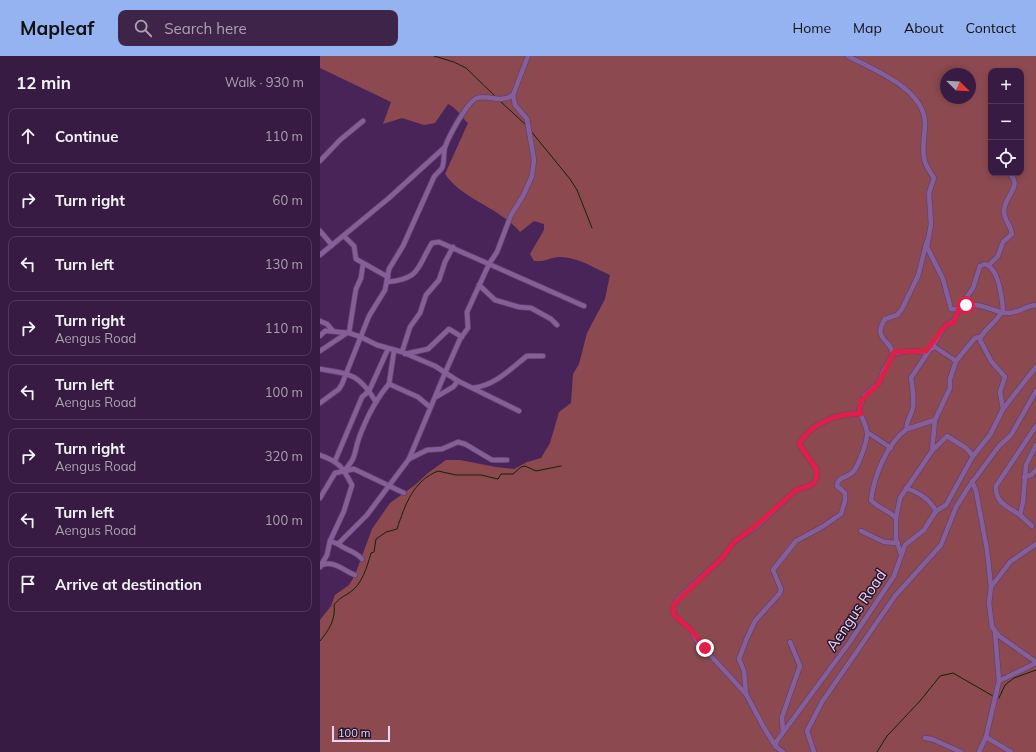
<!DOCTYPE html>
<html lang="en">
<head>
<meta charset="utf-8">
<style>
  :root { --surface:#371b42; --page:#3e2449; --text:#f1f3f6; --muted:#aaa1b2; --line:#51395b; --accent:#95b2f1 }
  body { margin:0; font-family:Mulish,sans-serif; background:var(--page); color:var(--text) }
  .controls { position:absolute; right:12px; top:12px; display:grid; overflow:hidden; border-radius:8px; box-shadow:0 2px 6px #0003 }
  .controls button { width:36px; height:36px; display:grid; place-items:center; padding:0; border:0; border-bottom:1px solid var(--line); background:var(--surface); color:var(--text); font:20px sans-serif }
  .compass { position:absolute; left:620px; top:12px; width:36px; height:36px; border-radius:50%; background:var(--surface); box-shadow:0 2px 6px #0003; rotate:114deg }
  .scale { position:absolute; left:12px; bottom:10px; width:58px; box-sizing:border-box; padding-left:4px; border:2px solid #ebd5f5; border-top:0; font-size:11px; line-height:14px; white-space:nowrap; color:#ebd5f5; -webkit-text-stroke:3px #26162e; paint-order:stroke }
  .stop { position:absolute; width:12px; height:12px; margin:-9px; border:3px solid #e11d48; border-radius:50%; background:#fff }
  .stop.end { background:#e11d48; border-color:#fff; box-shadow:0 1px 4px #0008 }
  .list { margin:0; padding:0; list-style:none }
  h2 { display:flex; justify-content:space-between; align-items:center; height:52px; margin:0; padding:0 16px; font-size:17px }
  h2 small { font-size:13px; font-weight:400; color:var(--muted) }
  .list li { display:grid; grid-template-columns:26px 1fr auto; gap:12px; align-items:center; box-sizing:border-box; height:56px; margin:0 8px 8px; padding:0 8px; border:1px solid var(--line); border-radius:8px }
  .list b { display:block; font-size:15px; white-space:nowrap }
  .list p { margin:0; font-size:13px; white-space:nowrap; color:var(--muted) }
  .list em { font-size:13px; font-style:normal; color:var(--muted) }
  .icon { flex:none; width:22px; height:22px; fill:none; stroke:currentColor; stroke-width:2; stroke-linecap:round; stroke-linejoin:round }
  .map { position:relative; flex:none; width:716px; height:696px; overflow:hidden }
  header { display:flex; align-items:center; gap:24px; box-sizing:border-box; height:56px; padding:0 20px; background:var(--accent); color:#111 }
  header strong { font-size:19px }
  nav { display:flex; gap:22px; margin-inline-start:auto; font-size:14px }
  .search { width:280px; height:36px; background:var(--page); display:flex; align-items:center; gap:10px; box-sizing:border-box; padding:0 14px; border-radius:8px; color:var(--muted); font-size:15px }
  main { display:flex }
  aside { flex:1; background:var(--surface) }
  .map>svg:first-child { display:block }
</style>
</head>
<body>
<header>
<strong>Mapleaf</strong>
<div class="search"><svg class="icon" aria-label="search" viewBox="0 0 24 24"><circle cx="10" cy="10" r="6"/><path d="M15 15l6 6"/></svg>Search here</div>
<nav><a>Home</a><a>Map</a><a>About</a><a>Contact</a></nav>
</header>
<main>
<aside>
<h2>12 min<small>Walk · 930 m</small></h2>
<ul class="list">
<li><svg class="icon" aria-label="ahead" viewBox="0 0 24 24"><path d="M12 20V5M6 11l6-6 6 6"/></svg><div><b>Continue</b></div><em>110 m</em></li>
<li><svg class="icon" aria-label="right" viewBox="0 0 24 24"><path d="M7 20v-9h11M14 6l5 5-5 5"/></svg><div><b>Turn right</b></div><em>60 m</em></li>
<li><svg class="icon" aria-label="left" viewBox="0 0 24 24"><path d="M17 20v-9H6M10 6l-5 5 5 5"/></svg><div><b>Turn left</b></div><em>130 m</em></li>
<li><svg class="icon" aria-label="right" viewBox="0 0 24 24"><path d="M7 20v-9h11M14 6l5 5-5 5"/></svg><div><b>Turn right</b><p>Aengus Road</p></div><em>110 m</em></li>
<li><svg class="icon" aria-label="left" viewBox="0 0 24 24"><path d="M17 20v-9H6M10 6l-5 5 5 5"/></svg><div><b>Turn left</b><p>Aengus Road</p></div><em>100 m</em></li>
<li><svg class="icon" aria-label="right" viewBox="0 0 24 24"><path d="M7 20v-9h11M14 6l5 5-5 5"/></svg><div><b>Turn right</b><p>Aengus Road</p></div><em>320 m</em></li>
<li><svg class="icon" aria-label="left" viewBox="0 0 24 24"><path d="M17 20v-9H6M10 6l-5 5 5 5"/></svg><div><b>Turn left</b><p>Aengus Road</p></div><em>100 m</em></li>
<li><svg class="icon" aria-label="arrive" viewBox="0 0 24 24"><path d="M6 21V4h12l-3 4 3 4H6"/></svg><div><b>Arrive at destination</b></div></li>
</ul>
</aside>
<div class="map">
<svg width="716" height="696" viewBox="0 0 716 696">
  <rect width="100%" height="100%" fill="#492458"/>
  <path fill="#8c4a50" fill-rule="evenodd" d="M0,0H716V696H0V564L11,550L15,539L29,529L35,519L52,473L70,447L95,429L108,417L126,404H140L176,411L194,413L207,406L221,402L230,387L239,356L251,347L253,318L259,308L267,277L285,243L290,219C274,212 257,200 238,201C228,202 226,206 214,205L210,198L224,174V168L214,165L200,176C179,151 143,144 125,118L148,67C141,61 137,52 128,48L115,67L104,69L82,62L63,68L71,46L0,12ZM671,15H701V117H671ZM626,18H650V42H626Z"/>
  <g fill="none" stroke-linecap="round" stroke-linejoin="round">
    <g stroke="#0f2600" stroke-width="1">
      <path d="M114,0L134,6L146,12L176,41"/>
      <path d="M180,45L207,70"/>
      <path d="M210,74L250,123L257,134L272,172"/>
      <path d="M0,585C9,574 16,563 14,549C19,542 23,541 29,537C42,529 47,511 51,497L54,496L56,483L66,476L77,473C85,449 93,425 118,415L136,419H161L178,423L181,418H193L201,411L205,410L216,415L241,410"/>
      <path d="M679,642L685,629L694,622L716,614"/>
      <path d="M557,696L567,680L600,645L620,620L633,617L673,640"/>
    </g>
    <defs>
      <g id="street">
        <path d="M528,0C553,14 604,32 605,67C605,80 601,93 605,106C607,112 611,117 614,122L609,137L611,168L607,191L623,223L631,253C638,255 645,249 652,249C664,248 674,256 686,257C697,258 705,250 716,249"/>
        <path d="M0,105L20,84L43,65"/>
        <path d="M0,175L12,189"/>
        <path d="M24,180L34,190L36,203L68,221"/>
        <path d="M0,199L69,142L125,91"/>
        <path d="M669,209L678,200L683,186L692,178C691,169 683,163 684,154C686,138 703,130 689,117"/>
        <path d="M67,226C101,223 97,211 112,187L119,186L264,250"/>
        <path d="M159,229L175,244L199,251L211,252L231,263L237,269"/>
        <path d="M0,265L7,268L13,275"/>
        <path d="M29,277L34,245L36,233L41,222L43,208"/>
        <path d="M0,280L5,275H8L29,277L41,281L57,289L82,296L115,310L138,325L199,355"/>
        <path d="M0,295L27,277"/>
        <path d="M82,296L90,271L100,257L106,239L119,224L125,206L133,191"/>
        <path d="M574,297L591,295L604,296L615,291L636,305L655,282L660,281"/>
        <path d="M85,298L108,293L129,273L142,281"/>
        <path d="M636,305L630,323V332L615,364L612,395L627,380L646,392L653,400"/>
        <path d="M0,313C31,318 39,318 56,346"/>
        <path d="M69,328L74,295"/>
        <path d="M153,332C176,329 190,313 207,300H223"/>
        <path d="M116,341L133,331L138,325"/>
        <path d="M0,347L19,333L22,328L49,260L65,234L69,213L83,190L114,121C116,118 120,115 122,112C125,106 123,97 125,91C129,80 147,46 157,42C169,38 179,48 193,39L208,0"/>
        <path d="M587,373L615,364"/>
        <path d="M547,376L571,392"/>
        <path d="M0,399C19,406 22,410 32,429L24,455L10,485L7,499L0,511"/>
        <path d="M89,403L107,394L122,393L138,386L145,388L172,404H187"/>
        <path d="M15,405L42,341L49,335L68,293"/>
        <path d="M24,415C38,399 33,399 39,382C46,363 56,343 69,328L98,341L110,351"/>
        <path d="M704,421L711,419L716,414"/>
        <path d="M652,425L656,435L667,494L671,531L669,547L672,571L679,580L716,606"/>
        <path d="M586,432C599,437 609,442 616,455"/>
        <path d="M0,442L15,417L34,413L84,437"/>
        <path d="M700,459C687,450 675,447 676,430L716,370"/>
        <path d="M576,462L580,442L612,395"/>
        <path d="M712,470L700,459L703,446L706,409L716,389"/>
        <path d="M541,475L564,486L578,487"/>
        <path d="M10,485L18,488L47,459L89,403L125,317L140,283L148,272L147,256L169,208L177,196L191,159L203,140L212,120L214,104L207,63L195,49L193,39"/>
        <path d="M18,488C27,495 34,494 42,503"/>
        <path d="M581,498L576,483V462C568,454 558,452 551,444C554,420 567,387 587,373C585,366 592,359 593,351C594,341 593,333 591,322L626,269L634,265L639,252L653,232L660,210L665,208C679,212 682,242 683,254C679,264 660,277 660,284L671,305L685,321L680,336L683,353"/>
        <path d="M2,509C14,504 24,515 35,519"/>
        <path d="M671,531L690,506L716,488"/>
        <path d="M675,576L679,625"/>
        <path d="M426,638L424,615L419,603L427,582L435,565L460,537L461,533L453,514L476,485L502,471L521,458L525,445V437L517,430C517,421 526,422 532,417C538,412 548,384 547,376C546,368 541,361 539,353L544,340L559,327L563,316L573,298C571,283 552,284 565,263L577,259L582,253L598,220L607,185"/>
        <path d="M463,676L462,661L480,610L470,586"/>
        <path d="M666,681L691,696"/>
        <path d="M605,682L612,683L641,696"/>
        <path d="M456,691L443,670L426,638L378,586L370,573L354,559L353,551L358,543L402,502L414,486L438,469L475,435C487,428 497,434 497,414L479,388C490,368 519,356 541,358"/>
        <path d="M463,696L456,691V686L529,587L574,520L585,489L604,474L616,455L626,449L653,400L670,379L683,353L716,311"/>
        <path d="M494,696L487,675L502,646L575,540L621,489L636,451L648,432L679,390L691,379L716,335"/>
        <path d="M659,696L666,681L679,625L716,607"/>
      </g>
    </defs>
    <use href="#street" stroke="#634170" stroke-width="6"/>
    <use href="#street" stroke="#865f98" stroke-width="4.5"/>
  </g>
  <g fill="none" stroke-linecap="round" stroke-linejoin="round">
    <path stroke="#e11d48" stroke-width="5" d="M385,592L370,573L354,559L353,553L354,548L402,502L414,486L438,468L475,435C487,428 497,434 497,414L479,388C490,368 519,356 541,358C535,343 550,338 558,328C560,325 573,299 574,296L606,295L626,269L634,266L639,252L646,249"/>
  </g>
  <g text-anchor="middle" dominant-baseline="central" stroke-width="3" stroke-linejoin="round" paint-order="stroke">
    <g font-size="15" fill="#ebd5f5" stroke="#26162e">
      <text transform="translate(536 554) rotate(-56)">Aengus Road</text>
    </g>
  </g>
</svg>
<div class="controls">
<button>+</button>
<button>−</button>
<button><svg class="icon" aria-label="locate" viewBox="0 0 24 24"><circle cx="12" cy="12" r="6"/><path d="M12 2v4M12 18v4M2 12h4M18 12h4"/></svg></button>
</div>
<svg class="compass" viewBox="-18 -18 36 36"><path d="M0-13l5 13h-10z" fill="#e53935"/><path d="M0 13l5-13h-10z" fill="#aaa1b2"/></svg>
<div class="scale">100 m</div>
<div class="stop" style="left:646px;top:249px"></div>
<div class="stop end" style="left:385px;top:592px"></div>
</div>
</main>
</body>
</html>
